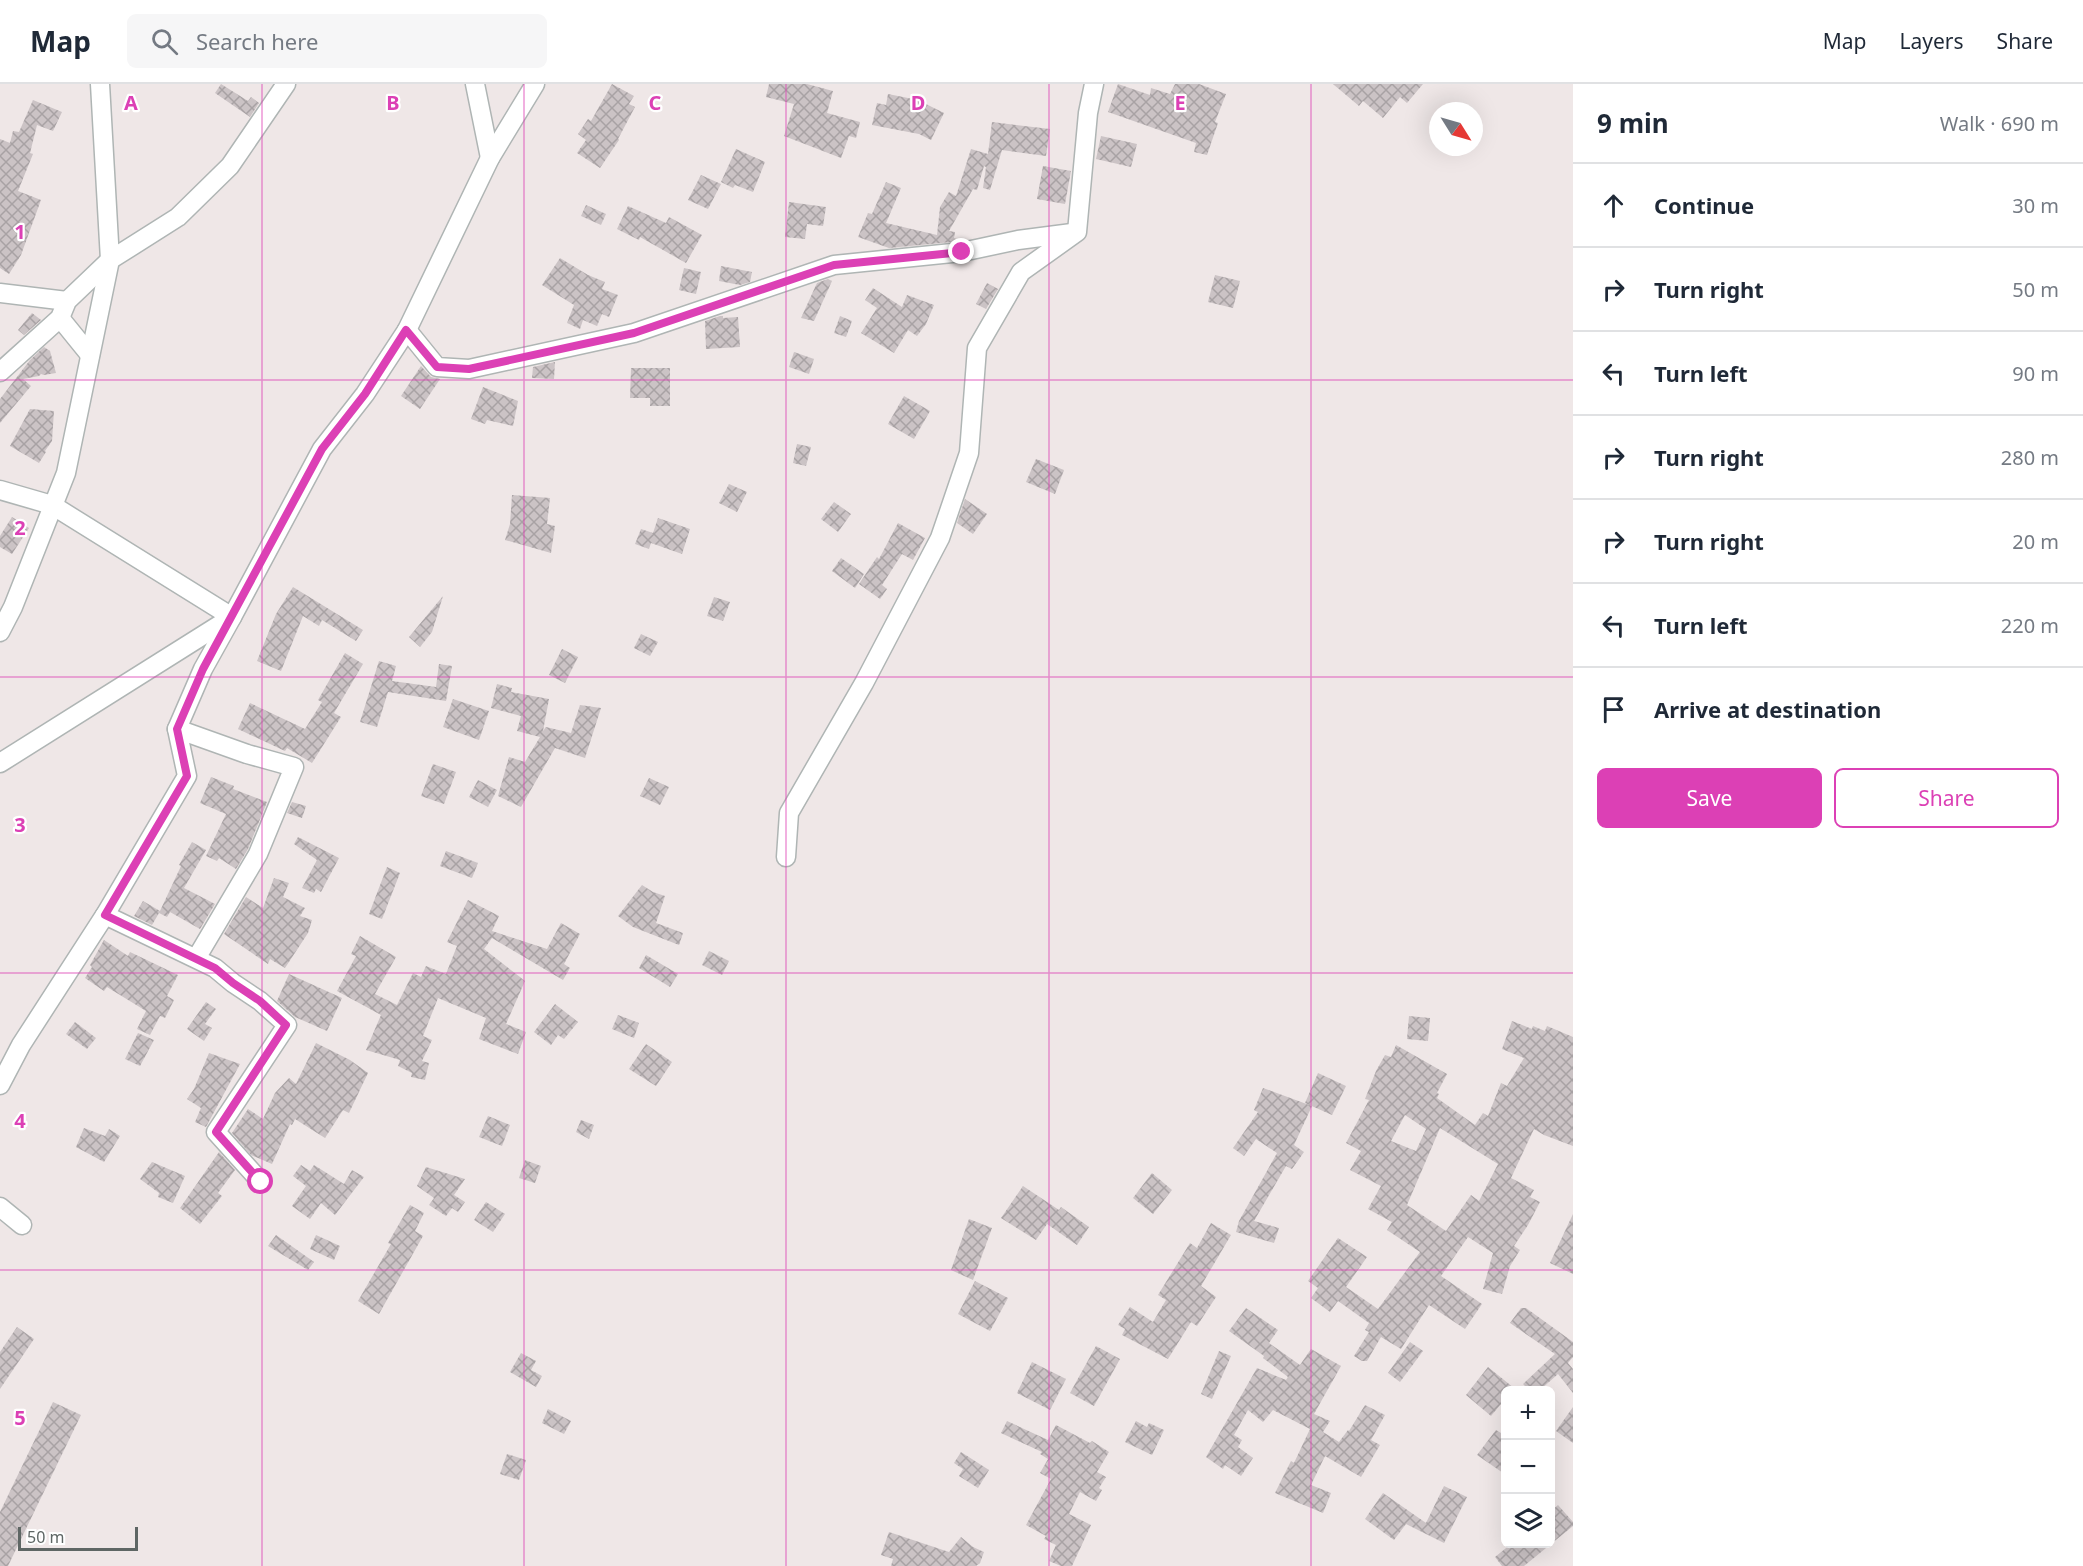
<!DOCTYPE html>
<html lang="en">
<head>
<meta charset="utf-8">
<style>
  :root { --surface:#fff; --page:#f6f6f7; --text:#1f2937; --muted:#747a83; --line:#e0e1e3; --accent:#dc40b5 }
  body { margin:0; font-family:"Noto Sans",sans-serif; background:var(--page); color:var(--text) }
  .controls { position:absolute; right:18px; bottom:18px; display:grid; overflow:hidden; border-radius:9px; box-shadow:0 6px 24px #0002 }
  .controls button { width:54px; height:54px; display:grid; place-items:center; padding:0; border:0; border-bottom:2px solid var(--line); background:var(--surface); color:var(--text); font:30px sans-serif }
  .compass { position:absolute; left:1429px; top:18px; width:54px; height:54px; border-radius:50%; background:var(--surface); box-shadow:0 6px 24px #0002; rotate:127deg }
  .scale { position:absolute; left:18px; bottom:15px; width:120px; box-sizing:border-box; padding-left:6px; border:3px solid #5e6664; border-top:0; font-size:16px; line-height:21px; white-space:nowrap; color:#5e6664; -webkit-text-stroke:4px #fff; paint-order:stroke }
  .stop { position:absolute; width:18px; height:18px; margin:-14px; border:4px solid #dc40b5; border-radius:50%; background:#fff }
  .stop.end { background:#dc40b5; border-color:#fff; box-shadow:0 2px 6px #0008 }
  .list { margin:0; padding:0; list-style:none }
  h2 { display:flex; justify-content:space-between; align-items:center; height:78px; margin:0; padding:0 24px; font-size:26px }
  h2 small { font-size:20px; font-weight:400; color:var(--muted) }
  .list li { display:grid; grid-template-columns:39px 1fr auto; gap:18px; align-items:center; box-sizing:border-box; height:84px; padding:0 24px; border-top:2px solid var(--line) }
  .list b { display:block; font-size:22px; white-space:nowrap }
  .list em { font-size:20px; font-style:normal; color:var(--muted) }
  .actions { display:flex; gap:12px; padding:18px 24px }
  .actions a { flex:1; padding:14px 0; border:2px solid var(--accent); border-radius:9px; text-align:center; font-size:21px; color:var(--accent) }
  .actions .main { background:var(--accent); color:#fff }
  .icon { flex:none; width:33px; height:33px; fill:none; stroke:currentColor; stroke-width:2; stroke-linecap:round; stroke-linejoin:round }
  .map { position:relative; flex:none; width:1573px; height:1482px; overflow:hidden }
  header { display:flex; align-items:center; gap:36px; box-sizing:border-box; height:84px; padding:0 30px; background:var(--surface); border-bottom:2px solid var(--line) }
  header strong { font-size:28px }
  nav { display:flex; gap:33px; margin-inline-start:auto; font-size:21px }
  .search { width:420px; height:54px; background:var(--page); display:flex; align-items:center; gap:15px; box-sizing:border-box; padding:0 21px; border-radius:9px; color:var(--muted); font-size:22px }
  main { display:flex }
  aside { flex:1; background:var(--surface) }
  .map>svg:first-child { display:block }
</style>
</head>
<body>
<header>
<strong>Map</strong>
<div class="search"><svg class="icon" aria-label="search" viewBox="0 0 24 24"><circle cx="10" cy="10" r="6"/><path d="M15 15l6 6"/></svg>Search here</div>
<nav><a>Map</a><a>Layers</a><a>Share</a></nav>
</header>
<main>
<div class="map">
<svg width="1573" height="1482" viewBox="0 0 1573 1482">
  <defs>
    <pattern id="building-cross-hatch" width="8" height="8" patternUnits="userSpaceOnUse" patternTransform="scale(1.5)"><rect width="8" height="8" fill="#cbc3c5"/><path d="M0 0l8 8M0 8l8-8" fill="none" stroke="#a8a2a4"/></pattern>
  </defs>
  <rect width="100%" height="100%" fill="#efe7e7"/>
  <g fill="url(#building-cross-hatch)" fill-rule="evenodd">
    <path d="M221,0L248,17L251,13L259,19L250,33L215,9Z"/>
    <path d="M612,0L634,12L629,20L635,23L618,55L619,56L600,84L577,69L586,56L578,50L588,35L591,37Z"/>
    <path d="M769,0H807L833,7L827,29L860,38L856,54L849,52L841,74L784,52L794,20L766,13Z"/>
    <path d="M1118,0L1150,11L1151,4L1170,10L1175,0H1199L1226,10L1215,38L1218,39L1207,71L1194,68L1196,59L1108,28Z"/>
    <path d="M1333,0H1423L1407,19L1400,13L1383,34L1363,17L1359,22Z"/>
    <path d="M888,10L918,16L944,29L931,56L919,50L872,41L877,19L886,21Z"/>
    <path d="M33,16L62,28L53,47L37,41L30,69L33,70L18,107L41,116L21,171L9,190L0,184V55L10,59L13,47L19,48Z"/>
    <path d="M992,38L1050,45L1046,72L1002,66L990,106L983,104L986,83L984,82L977,106L973,105L949,147L955,148L954,154L962,157L889,164L858,153L868,129L872,130L886,98L901,104L886,139L937,151L940,123L949,108L956,112L971,65L988,70Z"/>
    <path d="M1101,52L1137,60L1131,83L1096,75Z"/>
    <path d="M736,65L765,78L753,108L735,101L733,104L721,98Z"/>
    <path d="M1043,82L1071,87L1065,120L1037,115Z"/>
    <path d="M701,91L721,100L708,125L688,116Z"/>
    <path d="M789,118L826,123L823,142L807,140L805,155L785,153Z"/>
    <path d="M586,121L606,130L601,141L581,132Z"/>
    <path d="M628,122L666,139L669,133L702,151L686,179L640,153L639,156L617,145Z"/>
    <path d="M560,174L588,191L605,198L602,205L618,211L609,233L602,230L597,242L583,236L580,245L567,239L574,221L542,201Z"/>
    <path d="M721,182L752,188L750,198L740,201L719,197Z"/>
    <path d="M684,184L701,188L696,210L679,206Z"/>
    <path d="M1215,191L1240,197L1233,224L1208,218Z"/>
    <path d="M828,195L832,197L814,237L801,234L817,199Z"/>
    <path d="M987,199L998,205L986,225L976,220Z"/>
    <path d="M873,204L902,223L907,211L934,221L926,240L917,252L908,246L894,269L861,249L877,224L865,216Z"/>
    <path d="M32,229L41,236L24,251L18,246Z"/>
    <path d="M720,232H723V234L738,233L740,263L706,265L705,237Z"/>
    <path d="M840,232L852,237L846,253L834,249Z"/>
    <path d="M44,263L50,267L56,289L44,291L41,290L39,292L23,295L31,302L0,339V315L30,276Z"/>
    <path d="M794,268L814,275L809,290L789,283Z"/>
    <path d="M555,278L554,295L532,294L533,283Z"/>
    <path d="M421,282L431,293L440,295L420,325L401,312Z"/>
    <path d="M631,284H670V322H650V314H630Z"/>
    <path d="M483,303L518,317L513,342L487,336L485,340L471,335Z"/>
    <path d="M904,312L930,327L914,355L888,340Z"/>
    <path d="M30,325L54,327L52,357L45,367L46,368L39,379L10,362Z"/>
    <path d="M797,360L811,363L806,382L793,379Z"/>
    <path d="M1036,375L1064,386L1055,410L1026,398Z"/>
    <path d="M729,400L747,408L737,428L719,419Z"/>
    <path d="M512,411L550,414L547,440L555,442L551,469L505,456L510,440Z"/>
    <path d="M965,415L987,430L973,450L957,439Z"/>
    <path d="M834,418L851,430L838,448L821,435Z"/>
    <path d="M12,433L29,444L12,470L0,463V452Z"/>
    <path d="M658,434L690,445L682,470L651,459L649,465L635,460L641,445L653,449Z"/>
    <path d="M898,439L925,454L913,476L902,470L882,501L887,505L880,515L859,500L877,473L879,475Z"/>
    <path d="M841,474L864,490L855,504L832,487Z"/>
    <path d="M293,503L363,546L356,557L322,536L319,542L303,532L281,587L257,577L276,530Z"/>
    <path d="M443,512L432,548L420,563L409,553Z"/>
    <path d="M714,513L730,518L723,537L707,532Z"/>
    <path d="M641,550L658,558L650,572L634,564Z"/>
    <path d="M562,565L578,573L565,599L549,591Z"/>
    <path d="M345,569L363,580L334,629L341,633L312,679L287,664L285,667L238,645L250,619L305,645L322,618L318,616Z"/>
    <path d="M379,577L396,582L392,597L436,603L439,580L452,582L446,617L388,608L377,643L360,638Z"/>
    <path d="M497,600L512,604L511,608L549,615L543,647L546,643L571,649L580,621L601,624L585,674L555,664L521,723L498,712L509,673L525,678L540,653L517,647L521,632L491,624Z"/>
    <path d="M453,615L489,627L479,656L443,643Z"/>
    <path d="M433,680L456,688L444,720L421,712Z"/>
    <path d="M211,693L234,702L233,705L267,718L248,765L236,785L219,774L217,777L206,772L226,730L200,719Z"/>
    <path d="M649,694L669,703L660,721L640,712Z"/>
    <path d="M478,696L497,706L488,723L469,713Z"/>
    <path d="M292,718L306,722L302,734L287,729Z"/>
    <path d="M298,753L339,774L321,808L316,805L314,809L302,804L317,776L294,760Z"/>
    <path d="M192,758L206,766L184,804L215,820L200,845L170,828L167,833L159,829L152,841L134,832L143,817L160,827L181,782L179,781Z"/>
    <path d="M446,767L478,779L472,794L440,782Z"/>
    <path d="M387,783L400,789L382,835L369,830Z"/>
    <path d="M274,794L289,799L283,813L305,824L300,832L312,836L308,849L285,884L270,875L268,880L224,850L246,813L263,824Z"/>
    <path d="M642,801L653,808L665,812L656,839L683,849L679,861L633,843L618,832Z"/>
    <path d="M468,816L499,832L492,847L547,865L561,839L580,850L564,880L570,884L563,896L492,854L484,865L525,897L506,940L526,948L518,970L479,955L486,934L438,914L423,952L432,956L422,977L429,979L425,996L411,993L412,989L398,982L400,976L366,966L381,931L337,907L356,872L351,870L360,852L396,873L375,910L397,921L413,889L421,893L426,882L446,890L457,862L447,858Z"/>
    <path d="M104,856L128,872L130,868L178,891L167,912L174,916L165,934L160,932L150,951L137,945L146,927L107,903L104,907L85,894L92,883L90,881Z"/>
    <path d="M709,867L729,877L722,891L702,881Z"/>
    <path d="M646,871L678,890L670,903L639,884Z"/>
    <path d="M289,890L342,914L327,947L295,933L277,917Z"/>
    <path d="M206,918L216,925L205,940L212,944L204,957L187,945Z"/>
    <path d="M555,920L578,938L564,955L558,951L551,961L534,948Z"/>
    <path d="M618,931L639,939L634,954L612,945Z"/>
    <path d="M1409,932L1430,934L1428,957L1407,955Z"/>
    <path d="M1512,937L1532,945L1533,942L1545,947L1547,942L1573,953V1062L1544,1051L1534,1045L1511,1094L1534,1106L1530,1113L1540,1118L1528,1141L1514,1162L1520,1166L1510,1182L1502,1210L1483,1205L1493,1169L1468,1153L1441,1192L1482,1220L1465,1245L1429,1221L1401,1265L1381,1253L1367,1277H1362L1354,1272L1369,1248L1365,1246L1369,1239L1338,1217L1330,1228L1311,1214L1318,1204L1308,1197L1338,1154L1367,1173L1346,1203L1378,1225L1420,1168L1387,1146L1392,1138L1368,1125L1381,1102L1350,1086L1361,1067L1346,1059L1369,1016L1365,1015L1376,987L1385,971L1391,973L1396,961L1447,990L1437,1009L1439,1010L1437,1014L1475,1041L1483,1029L1488,1032L1501,999L1507,1002L1524,974L1502,965ZM1405,1031L1426,1045L1416,1067L1391,1057ZM1440,1044L1498,1080L1479,1117L1471,1111L1446,1147L1407,1121Z"/>
    <path d="M75,938L96,954L87,965L66,950Z"/>
    <path d="M138,949L154,956L140,982L125,975Z"/>
    <path d="M316,959L350,976L368,989L349,1029L343,1026L325,1054L295,1035L292,1041L290,1040L272,1080L251,1071L232,1049L248,1025L263,1035L275,1009L289,994L296,1000Z"/>
    <path d="M646,960L672,978L656,1002L629,985Z"/>
    <path d="M209,969L240,980L206,1043L195,1038L201,1024L187,1015L194,1005Z"/>
    <path d="M1318,989L1346,1002L1332,1031L1305,1019Z"/>
    <path d="M1263,1004L1312,1022L1294,1061L1304,1068L1292,1085L1286,1082L1254,1137L1279,1144L1274,1159L1236,1148L1239,1137L1277,1069L1256,1055L1244,1072L1233,1064L1258,1028L1254,1026Z"/>
    <path d="M488,1032L510,1041L502,1062L479,1053Z"/>
    <path d="M581,1036L594,1041L589,1055L576,1048Z"/>
    <path d="M84,1044L105,1052L109,1045L120,1052L104,1078L76,1063Z"/>
    <path d="M219,1068L235,1086L218,1109L222,1112L200,1140L180,1124Z"/>
    <path d="M525,1076L541,1082L535,1099L519,1094Z"/>
    <path d="M152,1078L185,1092L173,1119L158,1113L159,1109L140,1095Z"/>
    <path d="M301,1081L310,1087L314,1081L344,1100L352,1086L364,1093L335,1131L321,1119L310,1135L292,1122L306,1102L293,1092Z"/>
    <path d="M426,1083L465,1095L454,1111L465,1118L458,1128L452,1124L446,1132L429,1121L434,1114L417,1102Z"/>
    <path d="M1152,1089L1172,1106L1153,1130L1133,1114Z"/>
    <path d="M1023,1102L1059,1126L1061,1123L1089,1143L1077,1161L1047,1140L1036,1156L1001,1134Z"/>
    <path d="M486,1118L505,1130L493,1148L474,1136Z"/>
    <path d="M410,1121L424,1129L415,1147L423,1152L379,1230L358,1217L391,1160L388,1159Z"/>
    <path d="M1573,1130V1190L1550,1179Z"/>
    <path d="M969,1135L992,1144L973,1196L951,1186Z"/>
    <path d="M1211,1139L1231,1151L1201,1202L1216,1213L1197,1242L1191,1238L1168,1275L1122,1251L1125,1245L1118,1241L1130,1223L1153,1238L1166,1216L1158,1211L1190,1159L1197,1164Z"/>
    <path d="M276,1151L314,1178L308,1186L268,1162Z"/>
    <path d="M316,1151L340,1162L334,1176L310,1165Z"/>
    <path d="M975,1197L1008,1214L990,1247L958,1230Z"/>
    <path d="M1246,1224L1278,1246L1269,1259L1300,1281L1311,1265L1341,1282L1314,1330L1330,1337L1323,1348L1339,1358L1348,1346L1349,1347L1365,1321L1385,1331L1371,1356L1380,1361L1361,1393L1325,1372L1311,1401L1331,1409L1323,1429L1275,1409L1291,1377L1294,1379L1310,1345L1273,1326L1263,1338L1248,1326L1234,1351L1242,1356L1238,1363L1253,1374L1241,1392L1225,1381L1223,1385L1206,1373L1257,1284L1286,1296L1288,1293L1263,1274L1264,1272L1229,1247Z"/>
    <path d="M1521,1224H1526L1573,1258V1273L1568,1279L1573,1285V1309L1558,1290L1540,1306H1529L1523,1300L1555,1270L1510,1239Z"/>
    <path d="M17,1243L34,1255L0,1305V1268Z"/>
    <path d="M1410,1258L1423,1267L1400,1298L1388,1289Z"/>
    <path d="M1096,1262L1120,1275L1094,1322L1070,1309Z"/>
    <path d="M1219,1267L1231,1272L1212,1315L1201,1310Z"/>
    <path d="M521,1269L536,1277L531,1286L542,1292L536,1303L510,1288Z"/>
    <path d="M1032,1278L1066,1295L1050,1326L1017,1309Z"/>
    <path d="M1488,1283L1514,1304L1512,1306H1506V1314L1491,1332L1466,1311Z"/>
    <path d="M53,1318L81,1331L8,1482H0V1428Z"/>
    <path d="M1573,1323V1359L1556,1347Z"/>
    <path d="M548,1325L571,1337L564,1350L542,1339Z"/>
    <path d="M1007,1337L1048,1356L1056,1341L1090,1359L1092,1357L1109,1368L1097,1388L1106,1393L1099,1404L1102,1406L1096,1417L1080,1408L1069,1430L1091,1441L1072,1482H1061L1049,1477L1056,1461L1044,1455L1046,1452L1026,1441L1051,1395L1040,1389L1048,1375L1040,1370L1042,1368L1001,1349Z"/>
    <path d="M1136,1337L1147,1343L1149,1339L1164,1346L1152,1371L1125,1358Z"/>
    <path d="M1496,1346L1506,1352V1391L1477,1371Z"/>
    <path d="M961,1368L989,1386L978,1404L959,1392L963,1385L954,1379Z"/>
    <path d="M507,1370L526,1376L519,1396L500,1390Z"/>
    <path d="M1444,1402L1467,1413L1444,1459L1406,1440L1394,1456L1365,1435L1383,1409L1426,1439Z"/>
    <path d="M1558,1421L1573,1438V1442L1524,1482H1502L1495,1473L1511,1460H1551V1427Z"/>
    <path d="M889,1448L949,1468L961,1453L973,1463L984,1468L980,1479L976,1482H891L893,1475L881,1471Z"/>
  </g>
  <g fill="none" stroke-linecap="round" stroke-linejoin="round">
    <defs>
      <g id="minor">
        <path d="M475,0L490,74"/>
        <path d="M0,209L67,217"/>
        <path d="M60,234L90,271"/>
        <path d="M407,246L437,283L469,285L634,249L834,181L962,168L1018,156L1072,149"/>
        <path d="M0,288L60,234L67,217L110,176L178,133L230,82L286,0"/>
        <path d="M0,406L52,421L232,533L203,585L177,645L247,670L294,683L258,770L197,873"/>
        <path d="M0,548L13,523L66,389L110,176L100,0"/>
        <path d="M0,679L232,533L322,365L365,310L407,246L490,74L535,0"/>
        <path d="M786,773L789,729L864,599L940,454L969,369L977,264L1021,188L1077,148L1088,29L1094,0"/>
        <path d="M105,831L215,884L233,899L260,917L287,941L216,1048L261,1098"/>
        <path d="M0,1001L21,961L105,831L187,692L177,645"/>
        <path d="M0,1123L22,1141"/>
      </g>
    </defs>
    <use href="#minor" stroke="#afb5b4" stroke-width="21"/>
    <use href="#minor" stroke="#fff" stroke-width="18"/>
  </g>
  <g fill="none" stroke-linecap="round" stroke-linejoin="round">
    <path stroke="#dc40b5" stroke-width="8" d="M261,1098L216,1048L286,941L260,917L233,899L215,884L105,831L187,692L177,645L203,585L322,365L365,310L406,246L437,283L469,285L634,249L834,181L962,168"/>
  </g>
  <path fill="none" stroke="#dc40b5" stroke-width="1.5" stroke-opacity="0.55" d="M262,0V1482M524,0V1482M786,0V1482M1049,0V1482M1311,0V1482M0,296H1573M0,593H1573M0,889H1573M0,1186H1573"/>
  <g font-size="20" text-anchor="middle" font-weight="bold" fill="#dc40b5" stroke="#fff" stroke-width="4.5" stroke-linejoin="round" paint-order="stroke">
    <text x="131" y="26">A</text>
    <text x="393" y="26">B</text>
    <text x="655" y="26">C</text>
    <text x="918" y="26">D</text>
    <text x="1180" y="26">E</text>
    <text x="20" y="155">1</text>
    <text x="20" y="451">2</text>
    <text x="20" y="748">3</text>
    <text x="20" y="1044">4</text>
    <text x="20" y="1341">5</text>
  </g>
</svg>
<div class="controls">
<button>+</button>
<button>−</button>
<button><svg class="icon" aria-label="layers" viewBox="0 0 24 24"><path d="M12 4l9 5-9 5-9-5zM3 14l9 5 9-5"/></svg></button>
</div>
<svg class="compass" viewBox="-18 -18 36 36"><path d="M0-13l5 13h-10z" fill="#e53935"/><path d="M0 13l5-13h-10z" fill="#747a83"/></svg>
<div class="scale">50 m</div>
<div class="stop" style="left:261px;top:1098px"></div>
<div class="stop end" style="left:962px;top:168px"></div>
</div>
<aside>
<h2>9 min<small>Walk · 690 m</small></h2>
<ul class="list">
<li><svg class="icon" aria-label="ahead" viewBox="0 0 24 24"><path d="M12 20V5M6 11l6-6 6 6"/></svg><div><b>Continue</b></div><em>30 m</em></li>
<li><svg class="icon" aria-label="right" viewBox="0 0 24 24"><path d="M7 20v-9h11M14 6l5 5-5 5"/></svg><div><b>Turn right</b></div><em>50 m</em></li>
<li><svg class="icon" aria-label="left" viewBox="0 0 24 24"><path d="M17 20v-9H6M10 6l-5 5 5 5"/></svg><div><b>Turn left</b></div><em>90 m</em></li>
<li><svg class="icon" aria-label="right" viewBox="0 0 24 24"><path d="M7 20v-9h11M14 6l5 5-5 5"/></svg><div><b>Turn right</b></div><em>280 m</em></li>
<li><svg class="icon" aria-label="right" viewBox="0 0 24 24"><path d="M7 20v-9h11M14 6l5 5-5 5"/></svg><div><b>Turn right</b></div><em>20 m</em></li>
<li><svg class="icon" aria-label="left" viewBox="0 0 24 24"><path d="M17 20v-9H6M10 6l-5 5 5 5"/></svg><div><b>Turn left</b></div><em>220 m</em></li>
<li><svg class="icon" aria-label="arrive" viewBox="0 0 24 24"><path d="M6 21V4h12l-3 4 3 4H6"/></svg><div><b>Arrive at destination</b></div></li>
</ul>
<div class="actions"><a class="main">Save</a><a>Share</a></div>
</aside>
</main>
</body>
</html>
